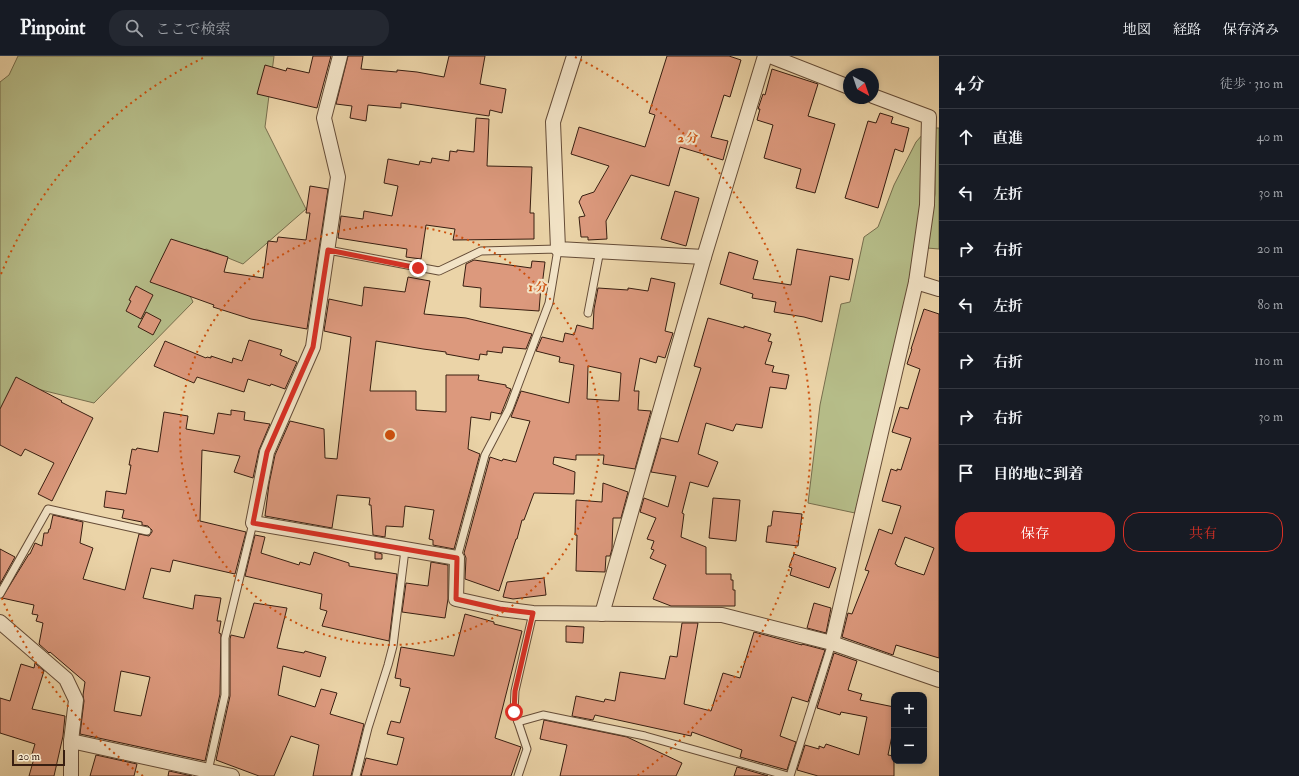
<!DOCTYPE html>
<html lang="ja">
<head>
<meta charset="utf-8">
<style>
  :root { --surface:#171b24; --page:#242831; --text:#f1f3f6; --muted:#9ea1a6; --line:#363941; --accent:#d93025 }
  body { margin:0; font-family:"IM FELL Double Pica","Noto Serif JP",serif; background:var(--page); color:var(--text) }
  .controls { position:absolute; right:12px; bottom:12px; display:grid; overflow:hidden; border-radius:8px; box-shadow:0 2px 6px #0003 }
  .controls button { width:36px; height:36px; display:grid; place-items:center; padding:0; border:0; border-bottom:1px solid var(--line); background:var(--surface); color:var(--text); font:20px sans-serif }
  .compass { position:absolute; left:843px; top:12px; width:36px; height:36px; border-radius:50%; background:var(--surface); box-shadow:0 2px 6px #0003; rotate:140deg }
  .scale { position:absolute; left:12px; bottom:10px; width:53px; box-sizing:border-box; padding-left:4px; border:2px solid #381e11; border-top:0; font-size:11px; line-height:14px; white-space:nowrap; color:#381e11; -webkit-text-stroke:3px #f2e3c6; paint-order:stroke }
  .stop { position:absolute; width:12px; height:12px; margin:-9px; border:3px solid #d93025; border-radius:50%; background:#fff }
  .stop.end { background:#d93025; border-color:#fff; box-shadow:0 1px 4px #0008 }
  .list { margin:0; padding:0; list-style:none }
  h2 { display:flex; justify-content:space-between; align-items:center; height:52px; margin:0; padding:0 16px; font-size:17px }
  h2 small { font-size:13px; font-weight:400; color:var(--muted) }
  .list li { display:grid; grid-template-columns:26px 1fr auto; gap:12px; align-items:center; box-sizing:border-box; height:56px; padding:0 16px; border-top:1px solid var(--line) }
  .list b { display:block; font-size:15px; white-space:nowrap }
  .list em { font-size:13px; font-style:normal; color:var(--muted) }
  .actions { display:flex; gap:8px; padding:12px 16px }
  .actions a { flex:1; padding:9px 0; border:1px solid var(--accent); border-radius:16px; text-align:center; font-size:14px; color:var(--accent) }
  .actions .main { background:var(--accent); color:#fff }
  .icon { flex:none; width:22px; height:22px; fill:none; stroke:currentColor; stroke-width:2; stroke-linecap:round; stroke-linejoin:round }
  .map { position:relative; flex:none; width:939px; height:720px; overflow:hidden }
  header { display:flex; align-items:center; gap:24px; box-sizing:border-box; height:56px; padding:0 20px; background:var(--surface); border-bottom:1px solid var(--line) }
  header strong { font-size:19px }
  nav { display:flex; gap:22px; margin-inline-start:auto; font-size:14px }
  .search { width:280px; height:36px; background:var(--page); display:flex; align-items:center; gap:10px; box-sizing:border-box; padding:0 14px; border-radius:16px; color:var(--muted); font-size:15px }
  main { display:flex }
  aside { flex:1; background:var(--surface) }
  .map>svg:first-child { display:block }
</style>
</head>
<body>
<header>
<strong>Pinpoint</strong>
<div class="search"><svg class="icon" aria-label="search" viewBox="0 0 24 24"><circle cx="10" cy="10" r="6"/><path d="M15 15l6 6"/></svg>ここで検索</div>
<nav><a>地図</a><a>経路</a><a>保存済み</a></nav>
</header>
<main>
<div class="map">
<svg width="939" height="720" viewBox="0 0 939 720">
  <rect width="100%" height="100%" fill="#ebd4a8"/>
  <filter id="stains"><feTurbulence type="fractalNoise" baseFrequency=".005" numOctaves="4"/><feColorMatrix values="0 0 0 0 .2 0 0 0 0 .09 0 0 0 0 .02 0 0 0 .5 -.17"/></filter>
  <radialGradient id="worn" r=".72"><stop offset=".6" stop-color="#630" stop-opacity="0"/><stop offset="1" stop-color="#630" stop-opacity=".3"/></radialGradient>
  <g fill="#b6bd89" stroke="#776e4d">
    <path d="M18,0H274L265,71L306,153L243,208L206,193L179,216L193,246L94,347L21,329L0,371V26L9,19Z"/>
    <path d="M935,72H939V193L927,192L935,138Z"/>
    <path d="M923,78L922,150L910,226L855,457L808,447L820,349L841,248L850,246L864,181L878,171L894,129L916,86Z"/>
  </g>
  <g fill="#dc997d" stroke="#381e11" fill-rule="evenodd">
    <path d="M313,0H331L317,52L257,38L265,9L286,15L287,12L309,17Z"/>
    <path d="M348,0H363L361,13L397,16V14L417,16L444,21L449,0H485L480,28L506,33L502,57L490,54L489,60L401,47V52L368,49L366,65L350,62L352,50L336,48Z"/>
    <path d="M667,0H729L741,4L730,41L724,39L711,81L728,85L723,104L680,91L669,130L631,119L606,165L607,183L588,184V181H581L579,161L585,160L579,146L582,140L594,136L609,110L571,98L579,71L645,91L655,59L649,57Z"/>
    <path d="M772,13L818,28L808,60L835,68L815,137L796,132L801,113L764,102L773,69L757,64L760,53H758L763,38L765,39Z"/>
    <path d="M880,57L893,61L891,67L909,72L903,96L895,93L878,152L845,142L868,65L876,67Z"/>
    <path d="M476,62L489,63L487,110L532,111L530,157H534V183L453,184L455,173L426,169L421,203L406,201L407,193L338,182L341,160L363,163L364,155L392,160L398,130L384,127L388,103L419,109L420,105L431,107L432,102L449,105L450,95L457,96V94L474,96Z"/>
    <path d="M310,130L328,133L307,273L251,263L213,251L214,249L150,226L171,183L228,201L224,216L263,222L268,185L277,186L278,181L306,184L310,157H306Z"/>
    <path d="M675,135L699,142L686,190L661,183Z"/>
    <path d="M797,193L853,203L849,224L830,220L822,266L804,261L774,256L776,246L752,242L753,238L720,228L729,196L758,205L753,223L791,229Z"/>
    <path d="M474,204L531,212L532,205L545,206L542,230H541L539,255L480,251L481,232L463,230L466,208Z"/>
    <path d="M408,221L430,225L424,258L466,262L532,278L526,293L503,291L502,297L487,295V299L480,298L479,304L446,298V296L423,293L376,285L370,335H416V354L446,356V319H479L478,324L506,329V331L511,333L501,358L491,356L490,364L471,361L468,393L480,398L454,493L433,489V484L429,483L434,454L405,450L403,471L386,470L385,481L373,479L371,449H369L370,442L337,439L332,472L265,460L269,428L275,399L290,365L324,373L325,402L337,403L351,281L324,275L329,243L362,250L364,231L405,236Z"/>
    <path d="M651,222L675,227L665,275L673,277L665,302L658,300L656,307L640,302L634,335H639L638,354L651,355L635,413L603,408L604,399H576V404L554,401L553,408L575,416L574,438L534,437L524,464H522L517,483H516L499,535L465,523L466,502L464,497L490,401L502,405L503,403L516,406L530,365L511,361L521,335L569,347L574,309L559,306L560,301L536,295L542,281L563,286L565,277L574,279L577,269L593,273L594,253L598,232L628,234V232L648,235ZM588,310L621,317L619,345L587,343Z"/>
    <path d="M136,230L153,239L141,263L126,255L131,245L129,244Z"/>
    <path d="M924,253L939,258V602L896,589L893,599L842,581L848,557L852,558L869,515L865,514L879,473L892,478L901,450L882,445L891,413L897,415V413L901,414L911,382L892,376L900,351L908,353L920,313L907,308L912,293H911ZM905,481L934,492L924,519L897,510V509L895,508Z"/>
    <path d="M146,256L161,264L153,279L138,271Z"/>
    <path d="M708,262L744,272V270L771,278L768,285L772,286L765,308L774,310L772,316L789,319L786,333L770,331L762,372L736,368L733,375L706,367L698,398L718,406L708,431L690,426L682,457L684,458L681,481L706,491V518H731V524H733V534H735V550H671L653,543L666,509L650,502L654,494L651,493L654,485L647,483L656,462L640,456L644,442L668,451L676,420L651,416L661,382L678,386L701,312L694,310Z"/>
    <path d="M249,284L282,294L280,299L297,306L285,333L271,328L270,330L248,323L244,336L197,321L194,327L154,310L165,285L206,302L207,301L211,302V300L232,307L233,302L242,305Z"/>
    <path d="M16,321L62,345L61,346L93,362L52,445L38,438L54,407L25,393L21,400L0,389V353Z"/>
    <path d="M231,354L245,356L244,364L270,368L259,394L253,422L234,416L240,400L202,394L200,465L246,476L235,518L173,504L170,516L151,512L143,542L193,553L195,539L221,542L217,565H221L219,577L221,578L220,638L205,705L80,678L84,645L83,639L85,626L50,596L49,597L39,588L43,567L36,565L38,559L32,558L34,549L2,542L29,498H30L35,487L42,490L44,477H48L49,473H50L53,459L83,466L80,487L93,492L83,523L125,534L139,478L149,480L152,476V474L148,470L142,469V466L122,462L124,454L104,451L106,435L126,438L131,409H129L132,393L136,394L137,392L158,396L164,356L188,360L186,373L214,378L218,357L231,359ZM121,615L150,621L141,660L114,655Z"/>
    <path d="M603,427L628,436L621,462H613L612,493L610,500H606L605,516L576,515L577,479H575L576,444L602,446Z"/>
    <path d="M713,442L740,444L736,485L709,482Z"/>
    <path d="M773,455L802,458L798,490L766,486L768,470H771Z"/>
    <path d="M255,479L265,481L261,497L299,509L300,506L310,509L314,496L349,507V510L397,518L389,585L322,570L327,555L320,553L322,538L245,520Z"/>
    <path d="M0,493L15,501L0,528Z"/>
    <path d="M375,496L382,498V503H375Z"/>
    <path d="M794,498L836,512L829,532L790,519L792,512L789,511Z"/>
    <path d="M431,506L448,509V543L445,562L402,556L406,527L428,530Z"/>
    <path d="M544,522L546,539L513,543L503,541L507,526Z"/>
    <path d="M254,547L287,552L277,592L304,597L305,595L326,601L320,621L283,610L278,639L315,651L321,633L337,637L330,658L364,668L351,720H313L319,689L291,680L274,720H259L216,704L230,640V583L231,579L244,582Z"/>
    <path d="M814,547L831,552L826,577L807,572Z"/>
    <path d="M465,558L494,566V568L522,575L495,682L521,691L511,720H361L366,702L397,709L404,682L387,678L391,665L400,667L410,632L400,630L401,623L395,622L401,591L454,600Z"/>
    <path d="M682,567H698L684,648L711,655L723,617L740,622L754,576L802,589V588L825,594L808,646L792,641L780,680L796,686L787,714L740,701L742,694L692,676L691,680L595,659L593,664L572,660L576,640L604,646L605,643L615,645L620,616L665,623L670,600L677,601Z"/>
    <path d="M566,570L584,571L583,587L566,586Z"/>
    <path d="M834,597L857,605L848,634L862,638L860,644L894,651V670L888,699L894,700V720H818L797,714L805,689L819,693V690L824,692L826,688L859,699L867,661L841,656L840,659L817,652Z"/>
    <path d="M35,607L44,615L32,653L65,660L63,680L54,720H29L35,699L32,698L35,688L0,677V642L10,645L21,608L34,612Z"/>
    <path d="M544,664L627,681L682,707L676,720H560L567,689L540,683Z"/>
    <path d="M96,699L137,708L134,720H90Z"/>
    <path d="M737,711L768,720H734Z"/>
    <path d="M169,715L192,720H168Z"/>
  </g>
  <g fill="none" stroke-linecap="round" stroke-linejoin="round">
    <defs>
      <g id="service">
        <path d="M328,194L439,215L481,195L558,193L549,247L509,353L485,399L457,502"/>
        <path d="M588,257L600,194"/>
        <path d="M0,538L48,453L147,475"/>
        <path d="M518,666L543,659L645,680L788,720"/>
        <path d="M208,715L225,639V582L253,467"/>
        <path d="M356,720L368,672L388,609L393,590L405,494"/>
        <path d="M518,720L527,693L518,666L514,656L515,635L533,557"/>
        <path d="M790,720L832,587"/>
      </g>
      <g id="minor">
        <path d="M340,0L324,62L338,121L313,291L267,396L253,467L457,502L456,543L501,553L533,557L722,559L832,587L939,624"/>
        <path d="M574,0L553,66L558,193L704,201"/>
        <path d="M770,0L849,31"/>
        <path d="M916,226L939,233"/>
        <path d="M602,558L704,201L765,0"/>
        <path d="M0,566L66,623L76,644L71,685V720"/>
        <path d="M832,587L916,226L927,149L929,61L873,40"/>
        <path d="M71,685L232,720"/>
      </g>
    </defs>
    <use href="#service" stroke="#654c37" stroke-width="9"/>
    <use href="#minor" stroke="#654c37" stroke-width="16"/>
    <use href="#service" stroke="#f2e3c6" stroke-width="7"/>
    <use href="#minor" stroke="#f2e3c6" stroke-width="14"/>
  </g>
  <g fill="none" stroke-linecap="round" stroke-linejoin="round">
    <path stroke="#d93025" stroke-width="5" d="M418,212L328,194L313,291L267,396L253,467L457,502L456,543L500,553L533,557L515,635L514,656"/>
  </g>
  <g fill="none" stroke="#ce500d" stroke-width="2" stroke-dasharray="2 4">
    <circle cx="390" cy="379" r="210"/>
    <path d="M143 720A421 421 0 0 1 1 540M1 218A421 421 0 0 1 205 1M575 1A421 421 0 0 1 637 720"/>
  </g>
  <circle cx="390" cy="379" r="6" fill="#ce500d" stroke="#f2e3c6" stroke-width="2"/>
  <g font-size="12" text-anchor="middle" font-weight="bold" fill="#ce500d" stroke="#f2e3c6" stroke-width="4" stroke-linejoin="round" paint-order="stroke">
    <text x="688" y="86">2 分</text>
    <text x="538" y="235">1 分</text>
  </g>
  <rect width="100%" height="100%" filter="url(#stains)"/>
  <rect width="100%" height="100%" fill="url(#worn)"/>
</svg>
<div class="controls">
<button>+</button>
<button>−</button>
</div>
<svg class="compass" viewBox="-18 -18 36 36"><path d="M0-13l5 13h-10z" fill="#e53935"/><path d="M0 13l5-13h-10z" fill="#9ea1a6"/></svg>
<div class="scale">20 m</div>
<div class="stop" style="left:514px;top:656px"></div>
<div class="stop end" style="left:418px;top:212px"></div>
</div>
<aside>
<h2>4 分<small>徒歩 · 310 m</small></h2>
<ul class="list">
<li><svg class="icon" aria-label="ahead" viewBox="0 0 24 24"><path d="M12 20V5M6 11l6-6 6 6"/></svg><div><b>直進</b></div><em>40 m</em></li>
<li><svg class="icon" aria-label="left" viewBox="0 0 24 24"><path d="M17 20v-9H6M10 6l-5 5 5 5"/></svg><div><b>左折</b></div><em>30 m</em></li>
<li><svg class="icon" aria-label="right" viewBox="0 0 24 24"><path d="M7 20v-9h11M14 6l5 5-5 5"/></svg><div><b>右折</b></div><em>20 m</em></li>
<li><svg class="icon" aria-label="left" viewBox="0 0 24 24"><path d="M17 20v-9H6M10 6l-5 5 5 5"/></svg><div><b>左折</b></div><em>80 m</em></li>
<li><svg class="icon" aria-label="right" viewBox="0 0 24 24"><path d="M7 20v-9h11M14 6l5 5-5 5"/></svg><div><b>右折</b></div><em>110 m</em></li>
<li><svg class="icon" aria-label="right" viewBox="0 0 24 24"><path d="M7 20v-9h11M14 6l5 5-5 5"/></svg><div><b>右折</b></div><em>30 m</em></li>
<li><svg class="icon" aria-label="arrive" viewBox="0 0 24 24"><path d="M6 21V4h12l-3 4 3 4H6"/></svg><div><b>目的地に到着</b></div></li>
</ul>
<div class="actions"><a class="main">保存</a><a>共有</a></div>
</aside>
</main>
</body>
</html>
